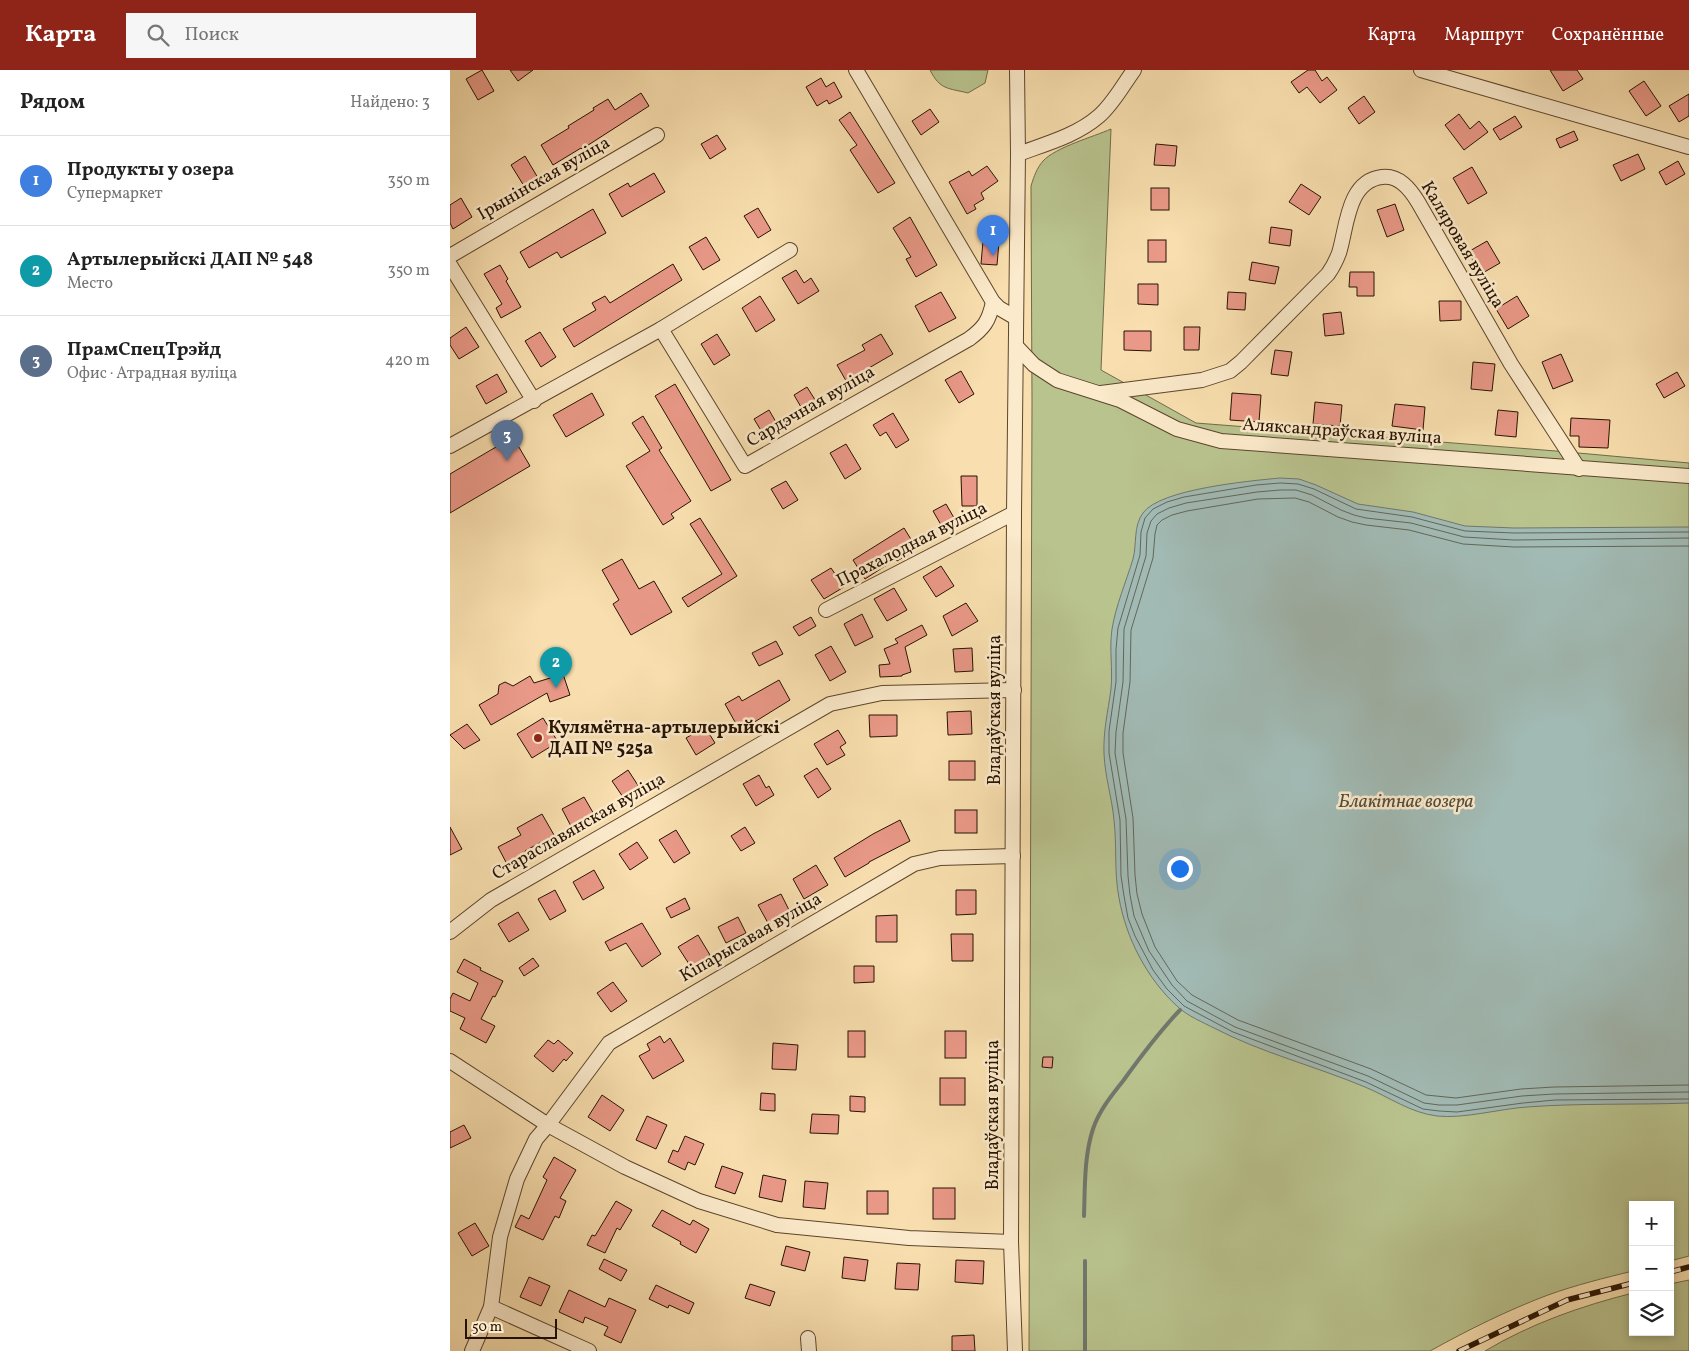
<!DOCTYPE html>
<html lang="ru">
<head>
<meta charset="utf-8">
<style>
  :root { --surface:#fff; --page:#f6f6f6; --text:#222; --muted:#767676; --line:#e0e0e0; --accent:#8f2418 }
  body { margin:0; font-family:Vollkorn,serif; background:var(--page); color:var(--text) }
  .controls { position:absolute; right:15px; bottom:15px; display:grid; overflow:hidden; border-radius:0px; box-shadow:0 2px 8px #0003 }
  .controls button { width:45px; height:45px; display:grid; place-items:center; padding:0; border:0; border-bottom:1px solid var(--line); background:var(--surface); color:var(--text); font:25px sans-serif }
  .scale { position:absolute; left:15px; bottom:12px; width:92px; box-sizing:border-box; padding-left:5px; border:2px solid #271300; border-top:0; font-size:14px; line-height:18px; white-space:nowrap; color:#271300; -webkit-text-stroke:4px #fbeacb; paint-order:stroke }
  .you { position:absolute; left:729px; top:798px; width:18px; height:18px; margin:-12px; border:4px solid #fff; border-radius:50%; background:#1a73e8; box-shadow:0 0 0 8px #1a73e833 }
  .badge { display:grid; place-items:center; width:32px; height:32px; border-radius:50%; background:var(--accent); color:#fff; font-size:16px; font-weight:700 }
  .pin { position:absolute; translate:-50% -41px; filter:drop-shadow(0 1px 2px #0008) }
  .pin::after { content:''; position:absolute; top:26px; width:18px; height:15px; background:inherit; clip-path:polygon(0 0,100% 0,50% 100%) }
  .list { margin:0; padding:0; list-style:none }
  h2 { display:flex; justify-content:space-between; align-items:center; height:65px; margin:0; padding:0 20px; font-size:21px }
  h2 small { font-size:16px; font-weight:400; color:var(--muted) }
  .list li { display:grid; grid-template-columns:32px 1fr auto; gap:15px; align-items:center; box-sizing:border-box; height:90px; padding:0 20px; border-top:1px solid var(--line) }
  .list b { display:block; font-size:19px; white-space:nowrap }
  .list p { margin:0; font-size:16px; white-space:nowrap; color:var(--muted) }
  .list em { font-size:16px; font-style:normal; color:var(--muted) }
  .icon { flex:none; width:28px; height:28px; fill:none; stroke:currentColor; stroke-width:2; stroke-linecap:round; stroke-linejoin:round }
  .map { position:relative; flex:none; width:1239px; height:1281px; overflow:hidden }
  header { display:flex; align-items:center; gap:30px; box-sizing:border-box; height:70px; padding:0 25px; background:var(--accent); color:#fff }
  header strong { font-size:24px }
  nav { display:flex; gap:28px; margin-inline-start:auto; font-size:18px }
  .search { width:350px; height:45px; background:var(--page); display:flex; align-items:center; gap:12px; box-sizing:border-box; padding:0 18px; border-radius:0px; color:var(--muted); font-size:19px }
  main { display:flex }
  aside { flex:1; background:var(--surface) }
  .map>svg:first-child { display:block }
</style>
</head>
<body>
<header>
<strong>Карта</strong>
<div class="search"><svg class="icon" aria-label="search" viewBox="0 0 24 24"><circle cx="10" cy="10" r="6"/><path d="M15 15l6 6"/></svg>Поиск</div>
<nav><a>Карта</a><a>Маршрут</a><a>Сохранённые</a></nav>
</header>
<main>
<aside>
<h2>Рядом<small>Найдено: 3</small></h2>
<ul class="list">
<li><span class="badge" style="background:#3f7fe0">1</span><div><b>Продукты у озера</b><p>Супермаркет</p></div><em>350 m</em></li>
<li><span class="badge" style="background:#0f9aa8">2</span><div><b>Артылерыйскі ДАП № 548</b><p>Место</p></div><em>350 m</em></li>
<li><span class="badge" style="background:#5c6f8a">3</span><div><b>ПрамСпецТрэйд</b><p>Офис · Атрадная вуліца</p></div><em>420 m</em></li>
</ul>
</aside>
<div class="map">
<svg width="1239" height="1281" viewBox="0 0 1239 1281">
  <rect width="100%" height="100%" fill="#f9dfaf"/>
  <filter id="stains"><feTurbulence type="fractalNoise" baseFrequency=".004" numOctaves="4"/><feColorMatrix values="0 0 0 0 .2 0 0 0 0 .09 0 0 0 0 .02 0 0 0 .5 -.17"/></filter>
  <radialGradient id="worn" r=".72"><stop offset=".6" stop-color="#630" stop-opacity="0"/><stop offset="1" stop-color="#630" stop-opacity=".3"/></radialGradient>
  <g fill="#b9c38e" stroke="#706b47">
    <path d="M480,0H538L535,13L518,23C498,18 490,20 480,0Z"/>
    <path d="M661,59L651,300L746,353L1106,381L1239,393V1186L1220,1191V1135H1183V1201C1154,1208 1126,1215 1098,1225C1058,1240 1018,1260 980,1281H579L582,332L581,116C584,106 587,98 593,91C606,77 643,67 661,59Z"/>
    <path d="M1239,1210V1281H1035C1080,1254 1131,1236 1183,1223V1262H1220V1214Z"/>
  </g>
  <path fill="#a1bab4" stroke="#70776c" d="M830,408L849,409L866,415L908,434L963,442L1015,456L1064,458L1239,457V1033C1185,1035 1130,1033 1077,1037C1048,1039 1014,1049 987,1046C961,1043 939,1027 915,1017C865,996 812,983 764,958C752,952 738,946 728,937C697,909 676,868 669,828C664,802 667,776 664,750C662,728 655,707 654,684C653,662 658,641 661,619C663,599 659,579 662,559C666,535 676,512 683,489C687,475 683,456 693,443C710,419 799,411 830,408Z"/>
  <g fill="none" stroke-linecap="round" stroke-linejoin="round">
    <g stroke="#64665a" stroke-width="1">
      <path d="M1239,462L1064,463L1015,461L962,447L906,439L864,419L848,414L830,413L806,415L734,427L717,432L703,439L695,448L691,462L690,485L668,558L666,579V612L659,661V683L670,750L671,806L674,826L678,848L685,866L703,900L717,919L734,936L783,962L916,1012L973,1039L989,1041L1007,1042L1073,1033L1105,1030L1239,1029"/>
      <path d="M1239,468L1064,470L1014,467L961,453L916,448L904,445L891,440L862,425L846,420H830L807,422L736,433L719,438L707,444L701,451L697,463L696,486L674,559L673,612L666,662L665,683L676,749L678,806L680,825L684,846L699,881L722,915L737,931L785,957L918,1006L974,1033L989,1035H1007L1072,1026L1104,1024L1239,1022"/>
      <path d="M1239,476L1064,477L1013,474L959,460L916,455L902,452L888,447L859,432L845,428L808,429L737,441L722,445L712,450L707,455L705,464L703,488L681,560L680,612L673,663V683L683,748L685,805L687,824L692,844L705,877L727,911L742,925L788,950L921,999L976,1025L1006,1028L1071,1019L1104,1017L1239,1015"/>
    </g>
    <g stroke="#70776c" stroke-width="4">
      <path d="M634,1146C635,1118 634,1086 643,1059C649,1041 661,1026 673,1011C691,986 709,962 730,940"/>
      <path d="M635,1281V1191"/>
    </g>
  </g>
  <g fill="#ea9988" stroke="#271300">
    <path d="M32,0L44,21L28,30L16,9Z"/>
    <path d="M60,0H83L68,11Z"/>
    <path d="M858,0H865L872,11L877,7L887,20L870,33L857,17L849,23L841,12Z"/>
    <path d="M1100,0H1127L1133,9L1113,21Z"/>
    <path d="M371,8L376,17L384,12L392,27L379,34L377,30L367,36L356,17Z"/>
    <path d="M1194,11L1211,36L1196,46L1179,21Z"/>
    <path d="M191,23L199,36L132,79L131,78L103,95L91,75L119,58L118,56L144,40L143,38L158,29L165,40Z"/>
    <path d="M1239,24V46L1229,52L1219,36Z"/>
    <path d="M914,26L925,42L909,54L898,38Z"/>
    <path d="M480,39L489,52L471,65L462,51Z"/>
    <path d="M400,42L445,113L428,123L400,80L407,75L389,50Z"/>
    <path d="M1009,44L1020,59L1029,51L1038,62L1014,80L995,55Z"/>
    <path d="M1065,46L1072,57L1050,70L1043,59Z"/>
    <path d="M1124,61L1128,70L1110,78L1106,69Z"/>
    <path d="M267,65L276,79L260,89L251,74Z"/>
    <path d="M706,74L727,76L725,96L704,95Z"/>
    <path d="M1188,84L1195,99L1171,111L1163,95Z"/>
    <path d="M75,86L88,108L74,116L61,95Z"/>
    <path d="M1228,91L1235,104L1216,115L1209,102Z"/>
    <path d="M537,96L548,111L531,123L534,129L524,135L526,139L517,144L499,112L519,101L522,106Z"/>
    <path d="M1022,97L1037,123L1018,134L1003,108Z"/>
    <path d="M204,103L215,122L172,147L159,124L178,113L180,117Z"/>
    <path d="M851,114L871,127L859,145L839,132Z"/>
    <rect x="701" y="118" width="18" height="22"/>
    <path d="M11,128L22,147L3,159L0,153V135Z"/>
    <path d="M945,134L954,160L937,167L927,140Z"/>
    <path d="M308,138L321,160L308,168L294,146Z"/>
    <path d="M143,139L156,163L111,188L107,182L79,198L70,182Z"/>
    <path d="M460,147L487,195L466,207L456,189L461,187L443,158Z"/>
    <path d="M821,157L842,160L840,176L819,173Z"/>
    <path d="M256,167L270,190L253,200L239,177Z"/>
    <rect x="698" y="170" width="18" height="22"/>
    <path d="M533,171L549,172L547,195L531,194Z"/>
    <path d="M1037,171L1050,193L1031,204L1018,182Z"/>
    <path d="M802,192L829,197L825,214L799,210Z"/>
    <path d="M223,194L232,210L124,277L113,259L146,240L142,233L155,226L160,233Z"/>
    <path d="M50,195L58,209L56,211L71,237L51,248L46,238L52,234L34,204Z"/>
    <path d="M346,200L354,213L361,208L369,221L348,234L332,208Z"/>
    <path d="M900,202H924V226H907V217H899Z"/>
    <path d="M688,214H708V235L688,234Z"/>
    <path d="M491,222L506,248L479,262L465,236Z"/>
    <path d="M778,222L796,223L795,240L777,239Z"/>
    <path d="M310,226L325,250L306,262L292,238Z"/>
    <path d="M1067,226L1079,246L1058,259L1046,239Z"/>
    <path d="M989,231H1011V250L990,251Z"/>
    <path d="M891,242L894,264L875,266L873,244Z"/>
    <path d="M16,257L29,277L9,289L0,275V268Z"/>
    <path d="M734,257H750L749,280H734Z"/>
    <path d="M674,261H701V281L674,280Z"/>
    <path d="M90,262L106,287L91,297L75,271Z"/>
    <path d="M267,264L280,285L264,295L251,274Z"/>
    <path d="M431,264L443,284L412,302L415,307L399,316L387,295L415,280L412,275Z"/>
    <path d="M825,280L842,282L838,306L821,304Z"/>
    <path d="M1111,284L1123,311L1103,319L1092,292Z"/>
    <path d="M1023,292L1045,294L1042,321L1021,319Z"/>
    <path d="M511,301L524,324L509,333L495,310Z"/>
    <path d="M1227,302L1235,316L1214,328L1206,314Z"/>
    <path d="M47,304L57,322L36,334L26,316Z"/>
    <path d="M225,314L281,410L261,421L205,326Z"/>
    <path d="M357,317L369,336L355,344L344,325Z"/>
    <path d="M142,323L154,345L116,367L103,345Z"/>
    <path d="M782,323L811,325L809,352L780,350Z"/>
    <path d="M865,332L892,335L890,356L863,354Z"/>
    <path d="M945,334L975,337L973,360L942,356Z"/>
    <path d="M319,340L330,359L315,367L304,349Z"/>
    <path d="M1048,340L1068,342L1066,367L1045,365Z"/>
    <path d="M443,343L459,370L446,378L436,362L430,366L423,355Z"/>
    <path d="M193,346L212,378L209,380L241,431L221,444L224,448L213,455L176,396L200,381L182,353Z"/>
    <path d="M1121,348L1160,350L1158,378L1129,377V366H1120Z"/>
    <path d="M63,367L80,396L0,443V404Z"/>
    <path d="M396,374L411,399L395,409L380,383Z"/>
    <path d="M511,406H527V436H512Z"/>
    <path d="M336,411L348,430L333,439L321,419Z"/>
    <path d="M496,434L507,453L494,460L483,441Z"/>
    <path d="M250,448L287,506L238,537L232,528L272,504L240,454Z"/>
    <path d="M454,458L467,479L447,491L446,489L415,509L403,490Z"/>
    <path d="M172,489L189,519L204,511L222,542L181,565L163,534L169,530L152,500Z"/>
    <path d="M491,496L504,516L486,527L473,507Z"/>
    <path d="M381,498L394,517L374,529L361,510Z"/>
    <path d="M444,518L457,540L437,551L424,529Z"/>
    <path d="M516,533L528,551L502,566L493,546Z"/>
    <path d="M412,544L423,567L405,576L394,554Z"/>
    <path d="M361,547L366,556L349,566L343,557Z"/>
    <path d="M472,555L477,565L455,577L461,602L452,605V606L430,607L429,595L440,594L434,579L448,573L445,569Z"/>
    <path d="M326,571L333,584L309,596L302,583Z"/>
    <path d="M381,576L396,602L380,611L365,585Z"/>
    <path d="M522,578L523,601L505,602L503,579Z"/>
    <path d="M113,604L120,625L100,632L97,623L41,655L29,635L48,624L49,615L55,612L63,616L80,606L84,613Z"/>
    <path d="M329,610L340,630L290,661L275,634L289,626L292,631Z"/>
    <path d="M521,641L522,664L498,665L497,642Z"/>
    <path d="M419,645H447V666L420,667Z"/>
    <path d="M93,648L108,672L82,688L67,664Z"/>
    <path d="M17,654L30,670L14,679L0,665Z"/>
    <path d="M255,657L265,673L246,685L236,668Z"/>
    <path d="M388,660L396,673L390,677L395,685L377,695L364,674Z"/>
    <rect x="499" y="691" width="26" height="19"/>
    <path d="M367,698L381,719L368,728L354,706Z"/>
    <path d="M178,700L191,720L175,730L162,711Z"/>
    <path d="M309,705L316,718L319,716L324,725L306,736L293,714Z"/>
    <path d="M134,727L145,746L122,758L112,739Z"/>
    <rect x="505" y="740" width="22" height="23"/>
    <path d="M92,744L104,765L75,781L78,786L58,796L48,777L71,765L67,758Z"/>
    <path d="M450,750L460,771L419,792V793L395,807L384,788L423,764Z"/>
    <path d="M0,757L12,779L0,785Z"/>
    <path d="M295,757L305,773L291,781L281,766Z"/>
    <path d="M226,760L240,783L224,793L209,770Z"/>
    <path d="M187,772L198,788L180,800L169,784Z"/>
    <path d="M366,795L378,815L354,829L343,809Z"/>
    <path d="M144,800L154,818L133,830L123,812Z"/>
    <path d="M105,820L116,841L100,850L88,829Z"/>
    <path d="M506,820H526V844L506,845Z"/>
    <path d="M331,824L340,842L318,853L308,835Z"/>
    <path d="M235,828L240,839L221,848L216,838Z"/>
    <path d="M68,842L79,860L59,872L48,854Z"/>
    <path d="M447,845V872H426V846Z"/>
    <path d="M288,847L296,863L276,873L268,857Z"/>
    <path d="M192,853L211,884L192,897L176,873L160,881L155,872Z"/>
    <path d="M501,864H523V891H502Z"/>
    <path d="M248,865L260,885L241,897L228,877Z"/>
    <path d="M83,888L89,896L74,906L69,898Z"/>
    <path d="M14,889L31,898L30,900L53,911L45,927L43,926L31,949L45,956L36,973L10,959L15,948L0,941V929L3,923L20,931L28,913L7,902Z"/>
    <path d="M404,896H424V912L404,913Z"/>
    <path d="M163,912L177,931L161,942L147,923Z"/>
    <rect x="398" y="961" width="17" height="26"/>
    <rect x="495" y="961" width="21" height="27"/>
    <path d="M210,966L214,973L220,968L234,991L203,1009L189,986L200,980L197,974Z"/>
    <path d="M98,970L104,974L108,970L123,983L116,991L114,989L103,1002L84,986Z"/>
    <path d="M323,973L348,975L346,1000L322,999Z"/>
    <path d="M593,987H603L602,998L592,997Z"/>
    <rect x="490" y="1008" width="25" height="27"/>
    <path d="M311,1023L325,1024V1041L310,1040Z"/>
    <path d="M152,1025L174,1040L160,1061L138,1047Z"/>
    <path d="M400,1026L415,1027V1042L400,1041Z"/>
    <path d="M362,1044L389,1045L388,1064L360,1063Z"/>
    <path d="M197,1046L217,1055L206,1079L186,1070Z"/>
    <path d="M14,1055L21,1068L0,1078V1062Z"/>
    <path d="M235,1066L254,1074L245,1095L238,1092L235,1100L218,1092L223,1080L228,1082Z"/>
    <path d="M104,1087L126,1100L110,1128L116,1131L109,1148L105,1146L93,1170L65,1157L71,1145L79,1149L97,1110L93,1107Z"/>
    <path d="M272,1096L293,1103L285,1124L265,1117Z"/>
    <path d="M313,1105L336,1110L332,1132L309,1127Z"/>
    <path d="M355,1111L378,1113L375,1139L353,1137Z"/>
    <rect x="483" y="1118" width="22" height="31"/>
    <rect x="417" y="1121" width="21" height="23"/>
    <path d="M166,1131L182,1140L170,1160L167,1158L155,1183L137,1175L142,1165L145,1166Z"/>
    <path d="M212,1140L240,1155L243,1150L259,1159L246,1183L230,1174L231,1172L202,1156Z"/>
    <path d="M25,1153L39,1176L22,1186L8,1163Z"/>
    <path d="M336,1176L360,1182L355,1201L331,1195Z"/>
    <path d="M394,1187L418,1190L415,1211L392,1208Z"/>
    <path d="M154,1189L177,1200L171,1211L149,1199Z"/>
    <path d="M506,1190L534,1191L533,1214L505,1212Z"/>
    <path d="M447,1193L470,1194L468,1220L445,1219Z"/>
    <path d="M79,1207L100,1216L91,1236L70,1227Z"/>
    <path d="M300,1214L325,1222L320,1236L295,1228Z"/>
    <path d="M206,1215L244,1233L239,1244L219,1235L218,1238L199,1229Z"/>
    <path d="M119,1220L155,1237L159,1228L186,1240L171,1273L154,1265L158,1257L135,1247L133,1253L109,1242Z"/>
    <path d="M524,1265L525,1281H502V1266Z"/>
  </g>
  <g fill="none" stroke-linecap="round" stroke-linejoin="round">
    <defs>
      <g id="minor">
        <path d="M406,0L543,232L549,238L566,248"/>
        <path d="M971,0L1239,77"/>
        <path d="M568,84C595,74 626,66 649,46C663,34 673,15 684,0"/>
        <path d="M0,186L207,65"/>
        <path d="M0,195L84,331"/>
        <path d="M211,259L295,396L519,269C534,258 539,251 543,232"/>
        <path d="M566,276L584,295L607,310L670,330L727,359L771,371L1239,406"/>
        <path d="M651,323L752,310L780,301L791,292L878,204C883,197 886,191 889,183C897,158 897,111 932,107C949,105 960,119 968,132L1061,294L1129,399"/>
        <path d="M0,376L211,259L340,180"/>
        <path d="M376,540L564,443"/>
        <path d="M0,862L41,830L380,634L432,623L564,620"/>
        <path d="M0,991L98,1055L175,1097L249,1131L327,1155L459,1168L561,1172"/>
        <path d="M358,1268L359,1281"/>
        <path d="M22,1281L41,1237"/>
        <path d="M139,1281L41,1237L50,1167L67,1109L86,1069L98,1055L159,973L464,794L490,788L563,786"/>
        <path d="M565,1281L561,1172L564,443L568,84L567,0"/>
      </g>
    </defs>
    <use href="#minor" stroke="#5c462c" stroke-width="16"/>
    <use href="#minor" stroke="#fbeacb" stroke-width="14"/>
    <defs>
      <g id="rail">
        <path d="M1220,1202L1239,1197"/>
        <path d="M1009,1281L1117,1230L1183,1213"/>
      </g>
    </defs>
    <use href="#rail" stroke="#271300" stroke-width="5.5"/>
    <use href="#rail" stroke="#fbeacb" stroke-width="4" stroke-dasharray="11" stroke-linecap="butt"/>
  </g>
  <circle fill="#8f2418" stroke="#fbeacb" stroke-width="2" cx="88" cy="668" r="5"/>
  <g text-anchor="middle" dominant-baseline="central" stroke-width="5" stroke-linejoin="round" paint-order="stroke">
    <g font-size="18" fill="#271300" stroke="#fbeacb">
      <text transform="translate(94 109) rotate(-30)">Ірынінская вуліца</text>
      <text transform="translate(1012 175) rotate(59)">Каляровая вуліца</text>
      <text transform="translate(361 337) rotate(-30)">Сардэчная вуліца</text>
      <text transform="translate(892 362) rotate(4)">Аляксандраўская вуліца</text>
      <text transform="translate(462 475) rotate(-27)">Прахалодная вуліца</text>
      <text transform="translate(545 640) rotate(-90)">Владаўская вуліца</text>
      <text transform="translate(129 757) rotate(-30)">Стараславянская вуліца</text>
      <text transform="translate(301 868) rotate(-30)">Кіпарысавая вуліца</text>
      <text transform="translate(543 1045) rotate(-90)">Владаўская вуліца</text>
    </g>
    <g font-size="18" font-weight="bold" fill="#271300" stroke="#fbeacb" text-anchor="start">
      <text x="98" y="658">Кулямётна-артылерыйскі<tspan x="98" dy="21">ДАП № 525а</tspan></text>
    </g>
    <g font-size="19" font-style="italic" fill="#524d3f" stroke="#fbeacb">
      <text x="956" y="732">Блакітнае возера</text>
    </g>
  </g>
  <rect width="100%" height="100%" filter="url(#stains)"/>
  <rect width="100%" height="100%" fill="url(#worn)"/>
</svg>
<div class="controls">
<button>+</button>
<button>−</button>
<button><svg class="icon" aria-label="layers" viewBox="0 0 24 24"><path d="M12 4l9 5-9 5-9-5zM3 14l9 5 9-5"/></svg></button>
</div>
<div class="scale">50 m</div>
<div class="you"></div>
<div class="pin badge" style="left:543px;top:186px;background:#3f7fe0">1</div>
<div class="pin badge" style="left:106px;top:618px;background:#0f9aa8">2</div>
<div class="pin badge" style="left:57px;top:391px;background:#5c6f8a">3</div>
</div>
</main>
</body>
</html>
